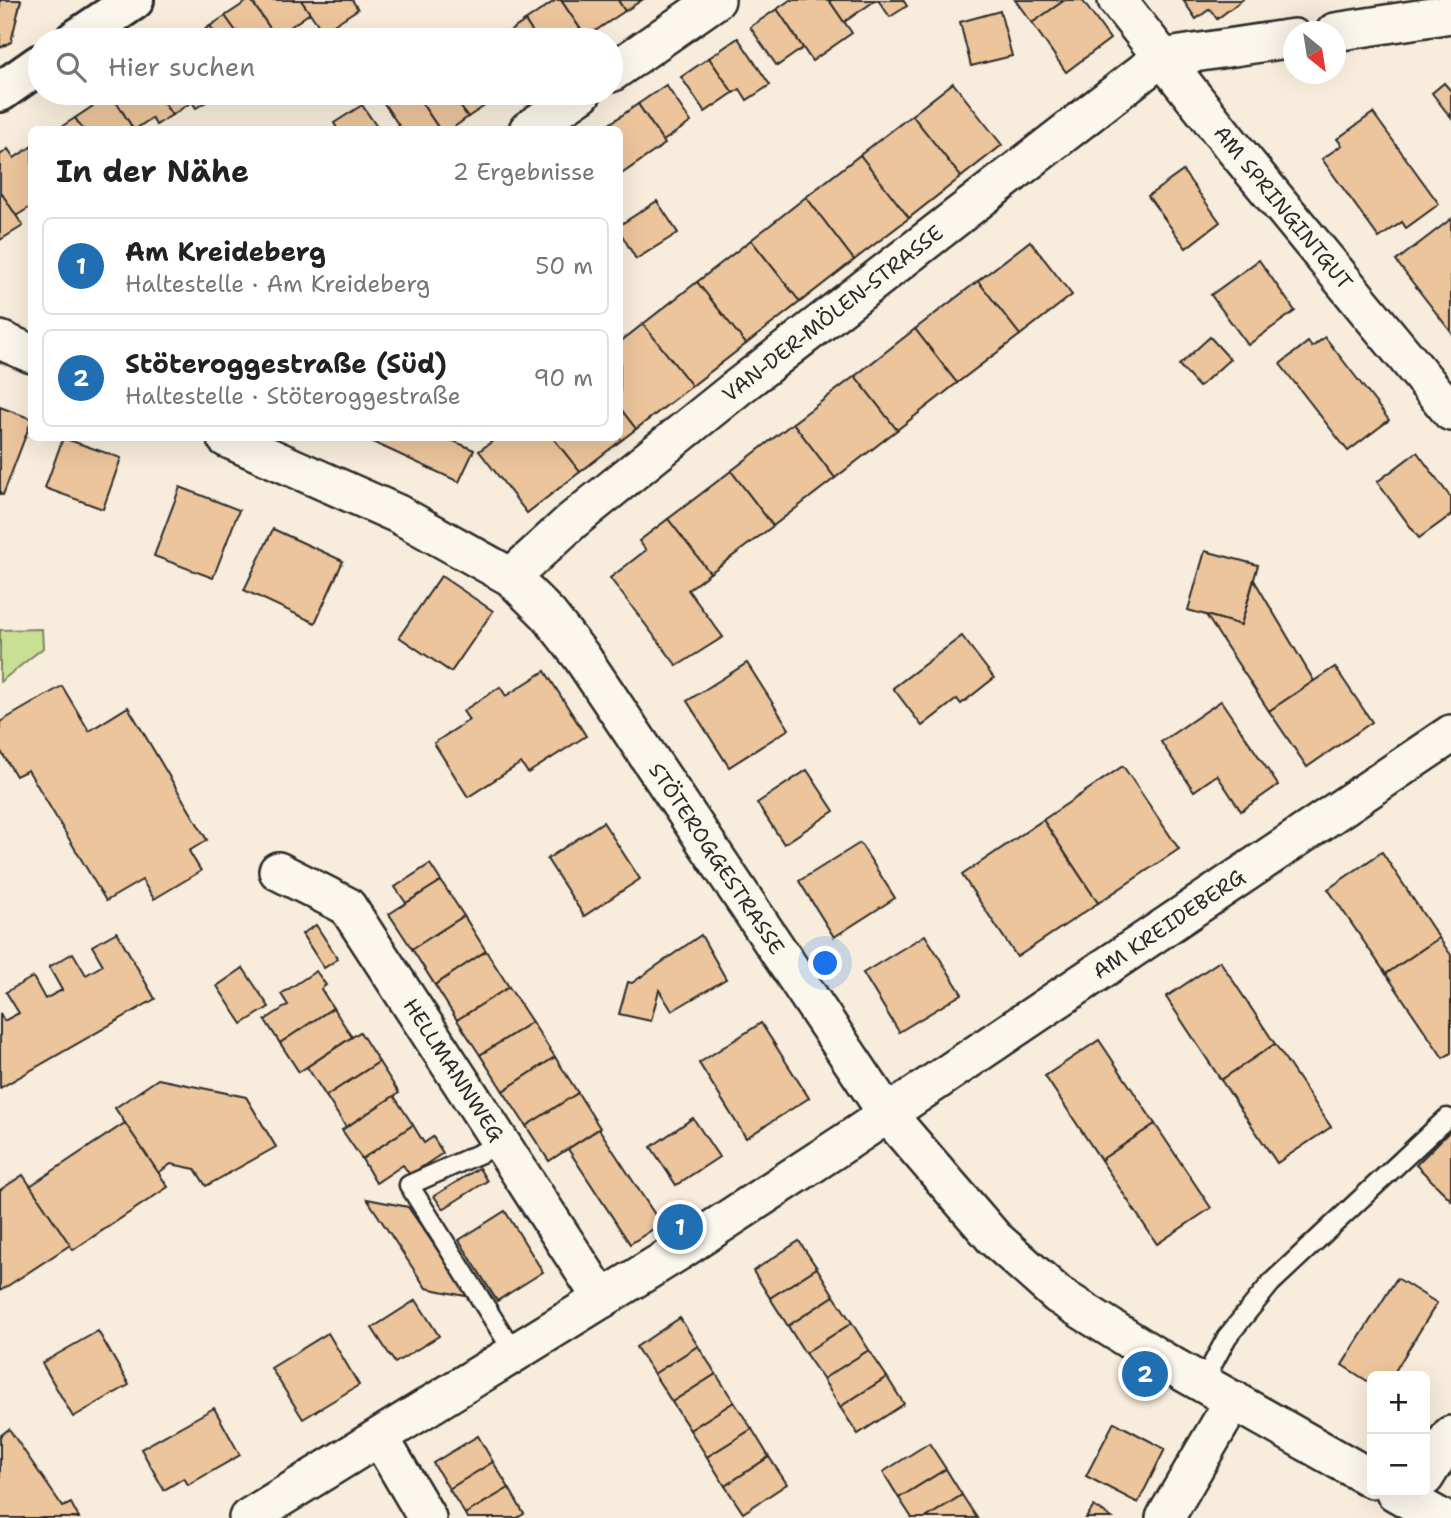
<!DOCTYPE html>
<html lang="de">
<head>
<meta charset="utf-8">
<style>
  :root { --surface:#fff; --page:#f2f2f2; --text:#222; --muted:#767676; --line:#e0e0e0; --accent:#1f6fb2 }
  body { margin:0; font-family:"Shantell Sans",sans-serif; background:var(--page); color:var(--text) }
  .controls { position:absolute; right:21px; bottom:21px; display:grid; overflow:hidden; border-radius:10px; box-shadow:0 7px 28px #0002 }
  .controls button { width:63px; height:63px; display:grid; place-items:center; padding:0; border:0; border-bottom:2px solid var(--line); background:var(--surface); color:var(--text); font:35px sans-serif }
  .compass { position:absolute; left:1283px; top:21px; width:63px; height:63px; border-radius:50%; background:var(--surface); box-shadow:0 7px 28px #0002; rotate:150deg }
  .you { position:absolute; left:826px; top:964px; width:24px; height:24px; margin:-18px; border:5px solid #fff; border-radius:50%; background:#1a73e8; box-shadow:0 0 0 10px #1a73e833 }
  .badge { display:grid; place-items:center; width:46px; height:46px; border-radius:50%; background:var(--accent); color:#fff; font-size:23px; font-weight:700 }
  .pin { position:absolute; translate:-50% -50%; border:4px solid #fff; box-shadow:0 2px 7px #0006 }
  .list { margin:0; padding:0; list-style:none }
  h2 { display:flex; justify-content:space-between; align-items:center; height:91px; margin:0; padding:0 28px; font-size:30px }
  h2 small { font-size:23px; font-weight:400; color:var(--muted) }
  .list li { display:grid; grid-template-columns:46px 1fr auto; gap:21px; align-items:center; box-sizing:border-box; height:98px; margin:0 14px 14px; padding:0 14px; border:2px solid var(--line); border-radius:10px }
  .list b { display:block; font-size:26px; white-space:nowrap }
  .list p { margin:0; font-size:23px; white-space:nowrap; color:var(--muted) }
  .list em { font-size:23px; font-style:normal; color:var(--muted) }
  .icon { flex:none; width:38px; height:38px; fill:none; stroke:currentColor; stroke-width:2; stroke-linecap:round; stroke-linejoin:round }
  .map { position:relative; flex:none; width:1451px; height:1518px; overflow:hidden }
  .search { position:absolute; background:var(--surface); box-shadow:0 7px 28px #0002; left:28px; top:28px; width:595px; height:77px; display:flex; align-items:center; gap:18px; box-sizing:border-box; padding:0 24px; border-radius:38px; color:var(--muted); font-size:26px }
  .panel { position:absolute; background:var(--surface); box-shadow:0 7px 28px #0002; left:28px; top:126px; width:595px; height:315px; border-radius:10px }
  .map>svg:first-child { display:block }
</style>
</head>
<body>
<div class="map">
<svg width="1451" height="1518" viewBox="0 0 1451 1518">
  <rect width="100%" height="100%" fill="#f8eddc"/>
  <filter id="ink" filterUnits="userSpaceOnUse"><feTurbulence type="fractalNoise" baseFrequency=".0143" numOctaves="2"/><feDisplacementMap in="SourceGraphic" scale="14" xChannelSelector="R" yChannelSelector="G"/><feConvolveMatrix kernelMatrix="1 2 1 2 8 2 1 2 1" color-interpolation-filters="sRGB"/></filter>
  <g filter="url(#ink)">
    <path fill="#c9df94" stroke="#7a8560" stroke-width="2" d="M42,629L43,648L0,682V630Z"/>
    <g fill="#ecc59c" stroke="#2b2b2b" stroke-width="2">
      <path d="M0,0H21L11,42L0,48Z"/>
      <path d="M249,0H251L276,37L271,40H242L225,16Z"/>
      <path d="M251,0H301L310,13L276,37Z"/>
      <path d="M301,0H352L358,9L323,32Z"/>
      <path d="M556,0H561L586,37L581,40H538L525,21Z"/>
      <path d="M561,0H618L625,11L586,37Z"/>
      <path d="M618,0H642L625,11Z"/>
      <path d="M790,0H829L852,33L812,61L777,9Z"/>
      <path d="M829,0H876L844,22Z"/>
      <path d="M878,0H903L907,6L890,17Z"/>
      <path d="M1015,0H1065L1032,23Z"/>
      <path d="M1065,0H1082L1110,39L1066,72L1032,23Z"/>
      <path d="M1183,0H1242L1217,19L1210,9L1196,19Z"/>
      <path d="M777,9L803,48L777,66L750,27Z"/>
      <path d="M1000,11L1012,56L971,66L960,22Z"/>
      <path d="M225,16L238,34L242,40H219L210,26Z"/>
      <path d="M525,21L538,40H497Z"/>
      <path d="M210,26L219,40H189Z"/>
      <path d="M738,38L770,85L747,100L740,89L733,93L709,58Z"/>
      <path d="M709,58L733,93L705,112L681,77Z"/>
      <path d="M953,83L1002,145L961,177L912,115Z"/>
      <path d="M1444,83L1451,91V118L1432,93Z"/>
      <path d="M666,85L691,122L663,141L638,104Z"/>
      <path d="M113,93H157L172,115L156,125L152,118L134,130L111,94Z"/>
      <path d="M157,93H211L214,97L196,108L192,102L172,115Z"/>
      <path d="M377,93H415L440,130H402Z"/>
      <path d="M415,93H451L468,117L450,130H440Z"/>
      <path d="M451,93H504L468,117Z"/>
      <path d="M111,94L134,130H83L75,118Z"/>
      <path d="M638,104L665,144L620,175V130H601Z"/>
      <path d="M362,105L379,130H338L334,123Z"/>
      <path d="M1373,113L1439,204L1406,228L1402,222L1379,238L1322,159L1342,145L1337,139Z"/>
      <path d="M912,115L961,177L909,218L860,155Z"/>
      <path d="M75,118L83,130H57L67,123Z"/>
      <path d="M32,146V206L16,216L0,191V155L8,149L14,158Z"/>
      <path d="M860,155L909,218L854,260L806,197Z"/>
      <path d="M1183,171L1220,222L1186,248L1148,196Z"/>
      <path d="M0,191L23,226L0,240Z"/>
      <path d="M806,197L854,260L800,302L751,240Z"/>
      <path d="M657,201L678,233L636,259L620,232V225Z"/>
      <path d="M1451,219V332L1396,261Z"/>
      <path d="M751,240L800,302L746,344L697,282Z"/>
      <path d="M1030,241L1072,295L1020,335L978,281Z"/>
      <path d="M1259,260L1295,311L1248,345L1211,295Z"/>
      <path d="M978,281L1020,335L957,383L915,329Z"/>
      <path d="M697,282L746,344L692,386L643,324Z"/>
      <path d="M643,324L692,386L636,429L620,408V342Z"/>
      <path d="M915,329L957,383L897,430L855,376Z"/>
      <path d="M1210,337L1230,359L1199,387L1179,365Z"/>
      <path d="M1325,337L1389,420L1348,451L1280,364L1308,342L1312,347Z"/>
      <path d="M855,376L897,430L835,478L793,423Z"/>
      <path d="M0,407L32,419L3,495L0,494Z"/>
      <path d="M620,408L636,429L580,472L553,438H620Z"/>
      <path d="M793,423L835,478L773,526L731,471Z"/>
      <path d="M63,438L121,458L103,509L45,488Z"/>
      <path d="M364,438H447L474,450L459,482Z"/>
      <path d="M497,438H553L580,472L527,513L479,451Z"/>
      <path d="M1417,452L1451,498V515L1419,538L1377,482Z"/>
      <path d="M731,471L773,526L710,573L668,519Z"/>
      <path d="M180,487L239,510L213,578L154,556Z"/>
      <path d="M668,519L710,573L688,590L723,637L677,666L610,578L646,550L639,541Z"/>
      <path d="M273,529L343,561L315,623L244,590Z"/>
      <path d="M1205,551L1258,565L1241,625L1188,610Z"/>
      <path d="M441,576L493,611L451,672L399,637Z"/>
      <path d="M1254,580L1314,681L1269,711L1206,615L1241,625Z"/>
      <path d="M962,636L994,678L961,704L957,699L922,726L893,688Z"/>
      <path d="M747,663L789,729L729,767L687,701Z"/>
      <path d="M1335,667L1372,722L1307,767L1269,711Z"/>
      <path d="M545,671L586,736L528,773L521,763L468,797L434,743L469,720L463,711L500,687L506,696Z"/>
      <path d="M62,686L89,731L128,707L207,840L189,851L201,871L154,899L142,880L106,901L28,770L16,776L0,750V722Z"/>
      <path d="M1221,701L1278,785L1241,811L1217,775L1194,791L1161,742Z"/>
      <path d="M1123,766L1179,849L1098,903L1043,820Z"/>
      <path d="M807,770L834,811L784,844L757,803Z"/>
      <path d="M1043,820L1098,903L1017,957L962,875Z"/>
      <path d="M603,822L640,879L584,916L547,859Z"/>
      <path d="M860,843L895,898L834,937L799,881Z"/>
      <path d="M1382,852L1439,938L1386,974L1328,889Z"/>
      <path d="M430,864L441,881L406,903L395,887Z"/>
      <path d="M441,881L464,916L412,949L389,914Z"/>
      <path d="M464,916L486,951L435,985L412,949Z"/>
      <path d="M316,925L338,959L324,968L302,934Z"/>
      <path d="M117,932L155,999L0,1088V1013L4,1021L19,1013L6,992L33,977L45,999L62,990L49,967L73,953L86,975L103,965L92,946Z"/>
      <path d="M701,935L726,979L672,1011L659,990L651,1021L619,1014L628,982L632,983Z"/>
      <path d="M925,935L962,994L899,1032L863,973Z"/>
      <path d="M1439,938L1451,955V1053L1443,1058L1386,974Z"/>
      <path d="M486,951L509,987L457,1020L435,985Z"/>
      <path d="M1220,961L1275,1044L1221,1080L1166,997Z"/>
      <path d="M243,968L269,1007L242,1024L217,986Z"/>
      <path d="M316,971L326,985L321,989L333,1008L280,1043L265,1020L288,1005L281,994Z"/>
      <path d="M509,987L532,1022L480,1055L457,1020Z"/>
      <path d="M333,1008L352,1037L299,1072L280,1043Z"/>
      <path d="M532,1022L555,1057L503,1091L480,1055Z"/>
      <path d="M761,1023L809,1098L746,1138L699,1063Z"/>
      <path d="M360,1032L379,1062L326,1096L307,1067Z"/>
      <path d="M1099,1040L1155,1124L1101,1160L1045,1076Z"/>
      <path d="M1275,1044L1331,1127L1277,1163L1221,1080Z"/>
      <path d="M555,1057L578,1093L526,1126L503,1091Z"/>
      <path d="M379,1062L399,1093L346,1127L326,1096Z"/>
      <path d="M158,1079L246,1097L276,1147L206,1186L195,1169L171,1164L158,1173L115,1108Z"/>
      <path d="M578,1093L600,1128L549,1161L526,1126Z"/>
      <path d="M394,1096L413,1125L362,1159L342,1130Z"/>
      <path d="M693,1118L719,1157L676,1185L651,1147Z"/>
      <path d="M125,1123L168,1187L73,1250L30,1186Z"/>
      <path d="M1155,1124L1211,1208L1157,1244L1101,1160Z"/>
      <path d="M413,1125L424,1143L433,1137L443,1153L410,1175L403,1165L376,1183L362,1159Z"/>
      <path d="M599,1129L661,1224L630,1244L568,1149Z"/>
      <path d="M1451,1130V1200L1416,1165Z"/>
      <path d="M479,1168L487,1181L443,1209L434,1196Z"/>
      <path d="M23,1175L70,1245L0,1291V1190Z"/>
      <path d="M367,1199L408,1207L470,1297L426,1288Z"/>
      <path d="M505,1211L543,1272L497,1301L459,1240Z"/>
      <path d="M799,1241L817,1268L770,1298L753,1271Z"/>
      <path d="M817,1268L834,1296L788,1326L770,1298Z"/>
      <path d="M1397,1278L1437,1303L1392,1376H1372V1384L1342,1365Z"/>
      <path d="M834,1296L852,1323L805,1353L788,1326Z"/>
      <path d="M416,1300L439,1336L395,1363L372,1328Z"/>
      <path d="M680,1318L698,1346L654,1374L636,1347Z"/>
      <path d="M852,1323L869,1350L823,1379L805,1353Z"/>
      <path d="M98,1331L129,1385L73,1417L42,1363Z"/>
      <path d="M328,1333L359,1385L303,1419L271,1368Z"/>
      <path d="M698,1346L716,1374L672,1402L654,1374Z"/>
      <path d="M869,1350L887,1377L840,1407L823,1379Z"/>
      <path d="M716,1374L734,1402L690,1430L672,1402Z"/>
      <path d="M887,1377L904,1404L858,1434L840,1407Z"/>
      <path d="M734,1402L752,1429L707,1457L690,1430Z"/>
      <path d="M214,1408L240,1455L188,1485L184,1478L164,1490L141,1449Z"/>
      <path d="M1114,1422L1165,1449L1138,1503L1086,1476Z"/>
      <path d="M9,1429L63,1507L71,1503L79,1518H0V1436Z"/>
      <path d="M752,1429L769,1457L725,1486L707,1457Z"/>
      <path d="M478,1436L493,1462L449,1489L433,1463Z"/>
      <path d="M929,1443L946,1469L899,1498L883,1472Z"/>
      <path d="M769,1457L787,1484L743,1513L725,1486Z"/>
      <path d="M493,1462L509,1488L465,1514L449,1489Z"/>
      <path d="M946,1469L962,1495L926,1518H912L899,1498Z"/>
      <path d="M509,1488L524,1514L517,1518H467L465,1514Z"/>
      <path d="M962,1495L977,1518H926Z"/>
      <path d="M1094,1506L1112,1518H1086Z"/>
    </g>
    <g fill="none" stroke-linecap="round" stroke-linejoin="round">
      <defs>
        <g id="lane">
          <path d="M501,1144L409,1185L515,1354"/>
          <path d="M1203,1382L1227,1337L1271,1283L1447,1118"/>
        </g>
        <g id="street">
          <path id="s1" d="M1117,0L1233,147L1451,412"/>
          <path d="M1335,32L1451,14"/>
          <path d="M611,73L716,0"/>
          <path d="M528,130L582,93"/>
          <path d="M0,340L32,354"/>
          <path id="s2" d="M226,438L398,514L511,577L548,614L581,656L888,1115L994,1238L1058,1295L1160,1359L1372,1479"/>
          <path id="s3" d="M511,577L572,521L737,388L1161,58L1294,38"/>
          <path id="s4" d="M278,871L347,906L602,1299"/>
          <path d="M380,1438L427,1518"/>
          <path d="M1425,1477L1451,1435"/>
          <path d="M1395,1492L1441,1518"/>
          <path id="s5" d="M248,1518L681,1250L846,1142L1451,734"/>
          <path d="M1165,1518L1234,1400"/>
        </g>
        <g id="secondary">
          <path d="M75,40L134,0"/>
          <path d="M0,92L40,64"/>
        </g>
      </defs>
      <use href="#lane" stroke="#2b2b2b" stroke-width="23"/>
      <use href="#street" stroke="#2b2b2b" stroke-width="42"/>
      <use href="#secondary" stroke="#2b2b2b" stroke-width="44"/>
      <use href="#lane" stroke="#fbf7ec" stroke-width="18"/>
      <use href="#street" stroke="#fbf7ec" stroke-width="37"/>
      <use href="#secondary" stroke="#fbf7ec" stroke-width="38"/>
    </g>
  </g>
  <g text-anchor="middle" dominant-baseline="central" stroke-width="7" stroke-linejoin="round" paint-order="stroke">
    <g font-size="21" fill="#2b2b2b" stroke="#fbf7ec">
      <text stroke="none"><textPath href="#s1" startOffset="266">AM SPRINGINTGUT</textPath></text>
      <text stroke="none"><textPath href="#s3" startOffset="416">VAN-DER-MÖLEN-STRASSE</textPath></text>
      <text stroke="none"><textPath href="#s2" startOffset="667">STÖTEROGGESTRASSE</textPath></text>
      <text stroke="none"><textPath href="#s5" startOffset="1096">AM KREIDEBERG</textPath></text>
      <text stroke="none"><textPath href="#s4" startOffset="273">HELLMANNWEG</textPath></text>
    </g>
  </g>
</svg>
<div class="controls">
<button>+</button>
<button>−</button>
</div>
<svg class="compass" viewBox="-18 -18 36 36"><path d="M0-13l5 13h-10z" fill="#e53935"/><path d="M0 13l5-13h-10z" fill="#767676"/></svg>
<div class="you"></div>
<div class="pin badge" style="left:680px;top:1227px">1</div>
<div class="pin badge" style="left:1145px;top:1374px">2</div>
<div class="search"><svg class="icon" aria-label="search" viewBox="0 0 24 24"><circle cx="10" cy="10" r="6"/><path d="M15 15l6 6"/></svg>Hier suchen</div>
<section class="panel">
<h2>In der Nähe<small>2 Ergebnisse</small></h2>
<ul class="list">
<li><span class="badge">1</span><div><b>Am Kreideberg</b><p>Haltestelle · Am Kreideberg</p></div><em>50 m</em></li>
<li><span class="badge">2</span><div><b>Stöteroggestraße (Süd)</b><p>Haltestelle · Stöteroggestraße</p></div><em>90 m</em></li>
</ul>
</section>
</div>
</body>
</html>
